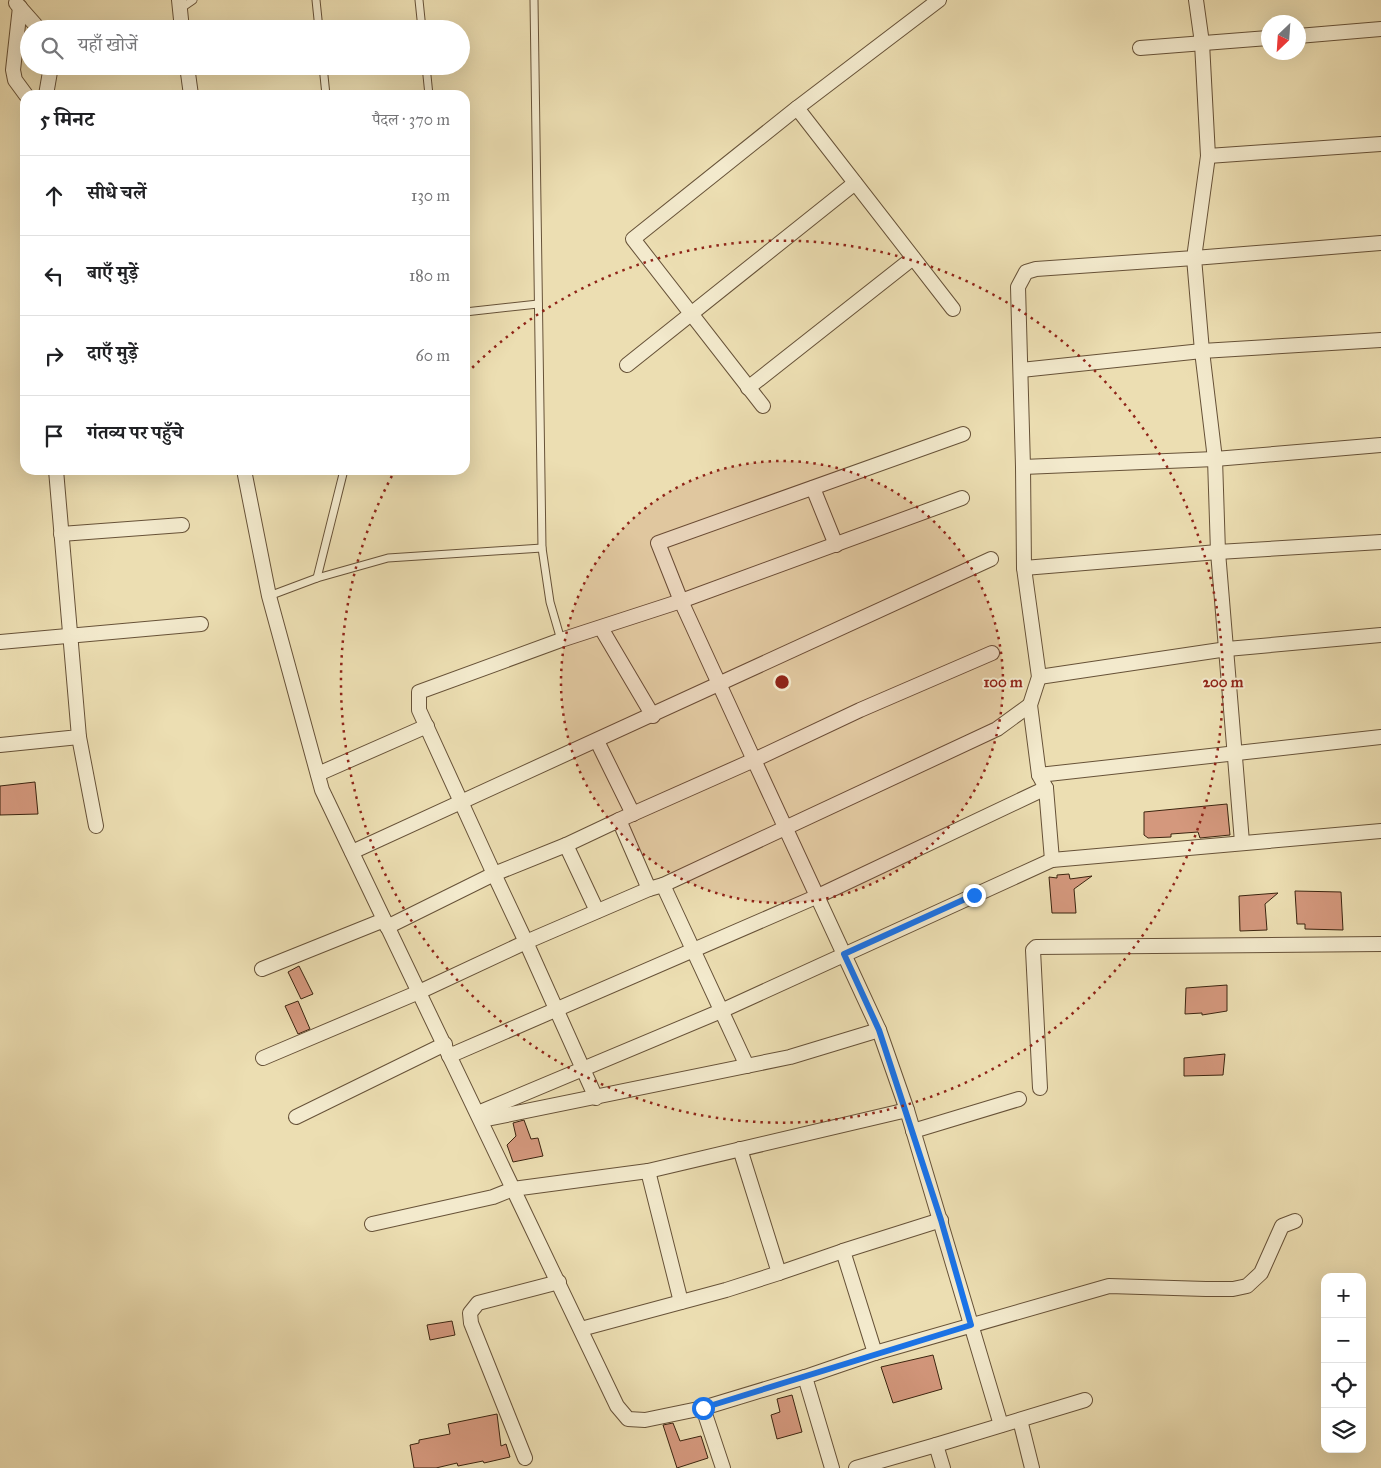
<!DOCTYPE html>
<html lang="hi">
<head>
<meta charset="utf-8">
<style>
  :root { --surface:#fff; --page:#f6f6f6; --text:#202124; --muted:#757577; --line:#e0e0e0 }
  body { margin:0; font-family:"IM FELL Great Primer","Noto Serif Devanagari",serif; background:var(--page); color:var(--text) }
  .controls { position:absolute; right:15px; bottom:15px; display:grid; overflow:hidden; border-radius:10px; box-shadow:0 5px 20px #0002 }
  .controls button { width:45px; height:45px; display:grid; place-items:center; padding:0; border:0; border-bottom:1px solid var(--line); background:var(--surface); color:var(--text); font:25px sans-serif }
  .compass { position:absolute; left:1261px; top:15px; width:45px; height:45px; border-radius:50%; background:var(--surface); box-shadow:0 5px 20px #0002; rotate:205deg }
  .stop { position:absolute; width:15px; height:15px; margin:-11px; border:4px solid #1a73e8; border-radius:50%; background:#fff }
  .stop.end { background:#1a73e8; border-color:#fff; box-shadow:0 1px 5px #0008 }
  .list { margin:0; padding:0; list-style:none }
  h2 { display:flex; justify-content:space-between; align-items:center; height:65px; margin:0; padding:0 20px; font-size:21px }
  h2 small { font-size:16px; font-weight:400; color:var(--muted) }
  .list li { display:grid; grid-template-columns:32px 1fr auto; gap:15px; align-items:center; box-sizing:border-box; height:80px; padding:0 20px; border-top:1px solid var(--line) }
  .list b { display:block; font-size:19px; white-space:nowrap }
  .list em { font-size:16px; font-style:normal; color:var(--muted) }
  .icon { flex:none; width:28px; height:28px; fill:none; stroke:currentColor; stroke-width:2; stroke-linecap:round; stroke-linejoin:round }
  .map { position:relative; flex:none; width:1381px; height:1468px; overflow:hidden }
  .search { position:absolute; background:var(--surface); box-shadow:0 5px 20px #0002; left:20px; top:20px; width:450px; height:55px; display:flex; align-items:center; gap:12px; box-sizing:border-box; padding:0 18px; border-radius:28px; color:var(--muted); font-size:19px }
  .panel { position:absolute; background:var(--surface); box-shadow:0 5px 20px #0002; left:20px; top:90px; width:450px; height:385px; border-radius:15px }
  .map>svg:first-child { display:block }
</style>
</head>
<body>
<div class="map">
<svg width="1381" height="1468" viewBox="0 0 1381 1468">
  <rect width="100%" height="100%" fill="#ecdeb2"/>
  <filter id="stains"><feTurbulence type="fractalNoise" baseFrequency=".004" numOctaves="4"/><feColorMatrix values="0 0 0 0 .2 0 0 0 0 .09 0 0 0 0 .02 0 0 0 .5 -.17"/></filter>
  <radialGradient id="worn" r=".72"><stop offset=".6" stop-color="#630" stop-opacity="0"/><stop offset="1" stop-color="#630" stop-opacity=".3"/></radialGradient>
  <g fill="#d4987d" stroke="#3b240f">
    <path d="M35,782L38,814L0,815V786Z"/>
    <path d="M1227,804L1230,835L1200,838L1198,832L1171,834V837L1148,838L1144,835V812Z"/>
    <path d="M1069,874L1070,879L1092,876L1074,889L1076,913H1052L1049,877L1057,878V875Z"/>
    <path d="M1295,891L1341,892L1343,930L1305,929V924H1297Z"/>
    <path d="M1278,893L1265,904L1267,930L1240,931L1239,896Z"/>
    <path d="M299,966L313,994L301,999L288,972Z"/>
    <path d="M1227,985V1011L1202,1015V1013L1185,1014L1186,988Z"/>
    <path d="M298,1001L310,1029L298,1034L285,1006Z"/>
    <path d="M1225,1054L1223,1075L1184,1076V1058Z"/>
    <path d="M524,1120L531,1139L538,1138L543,1156L513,1162L507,1145L516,1136L513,1123Z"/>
    <path d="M452,1321L455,1335L430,1340L427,1325Z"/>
    <path d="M933,1355L942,1389L893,1403L881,1367Z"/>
    <path d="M792,1395L802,1432L777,1439L771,1415L780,1412L777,1399Z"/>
    <path d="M497,1414L501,1446L506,1444L510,1457L484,1463L483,1461L458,1466L457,1463L436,1468H414L410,1445L419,1443V1440L450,1434L448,1424Z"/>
    <path d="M673,1423L680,1441L701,1436L708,1458L677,1468L663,1425Z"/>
  </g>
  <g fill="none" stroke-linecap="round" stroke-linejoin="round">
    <defs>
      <g id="lane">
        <path d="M316,0L319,29"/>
        <path d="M419,0L422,29"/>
        <path d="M534,0L542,548L550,602L561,640"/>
        <path d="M180,9L193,0"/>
        <path d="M323,66L326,95"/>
        <path d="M426,66L429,95"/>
        <path d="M465,312L538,304"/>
        <path d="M317,578L344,470"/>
        <path d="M269,596L317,578L388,558L542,548"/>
      </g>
      <g id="street">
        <path d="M179,0L182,29"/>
        <path d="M16,3L39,29"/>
        <path d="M20,7L13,70L15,80L26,95"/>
        <path d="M1298,36L1381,29"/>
        <path d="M1140,48L1268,38"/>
        <path d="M187,66L191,95"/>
        <path d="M46,95L51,66"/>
        <path d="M797,108L953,309"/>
        <path d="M1208,156L1381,144"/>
        <path d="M627,365L855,183"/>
        <path d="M1021,370L1202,351L1381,340"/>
        <path d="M748,388L913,258"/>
        <path d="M763,406L633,239L797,108L939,0"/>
        <path d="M1023,467L1215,459L1381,445"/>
        <path d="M244,470L269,596L322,790L617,1406L628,1419L645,1420L703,1408"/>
        <path d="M813,488L836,545"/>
        <path d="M962,498L681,601L658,543L963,434"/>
        <path d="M61,534L182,525"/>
        <path d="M1024,568L1218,552L1381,542"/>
        <path d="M601,628L653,716"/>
        <path d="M0,642L201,624"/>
        <path d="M1039,677L1227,649L1381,635"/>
        <path d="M79,737L96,826"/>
        <path d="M597,741L633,814"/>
        <path d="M0,745L79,737L56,470"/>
        <path d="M318,774L427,726"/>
        <path d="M1039,775L1381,737"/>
        <path d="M619,820L754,760L879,1030"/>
        <path d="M1242,842L1218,552L1215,459L1202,351L1194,258L1381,243"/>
        <path d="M566,845L619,820L649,889"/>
        <path d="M352,852L991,559"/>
        <path d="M1052,860L1046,788L1039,775L1030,705L1039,677L1024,568L1023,467L1018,287L1026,272L1036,269L1194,258L1208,156L1202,43L1196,0"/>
        <path d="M663,885L997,729L1030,705"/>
        <path d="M597,911L566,845L494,874L419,710V692L561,640L681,601L754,760L860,710L992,653"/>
        <path d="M262,969L384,920"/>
        <path d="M449,1056L818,896L1046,788"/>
        <path d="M263,1058L419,992L526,942L494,874L387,927"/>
        <path d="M1040,1088L1033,950L1036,947L1381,944"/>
        <path d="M596,1098L526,942L649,889L663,885L747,1066"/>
        <path d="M478,1113L721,1011L1052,860L1381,831"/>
        <path d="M296,1117L445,1044"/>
        <path d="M482,1120L790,1057L879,1030L907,1110"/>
        <path d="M913,1131L1019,1099"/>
        <path d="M648,1171L681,1302"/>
        <path d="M372,1224L493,1197L513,1189L648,1171L907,1110L1001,1425"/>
        <path d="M779,1273L843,1251"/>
        <path d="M581,1329L726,1290L779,1273L740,1149"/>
        <path d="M875,1353L843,1251L941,1220"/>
        <path d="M1020,1420L1032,1468"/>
        <path d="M936,1445L1085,1400"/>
        <path d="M525,1458L471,1323L470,1313L478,1303L559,1282"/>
        <path d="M723,1468L703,1408L805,1377"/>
        <path d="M832,1468L805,1377L875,1353L1109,1286L1206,1289H1233L1247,1286L1261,1273L1282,1226L1295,1221"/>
        <path d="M856,1468L936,1445L943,1468"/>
      </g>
    </defs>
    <use href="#lane" stroke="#675238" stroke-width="9"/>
    <use href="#street" stroke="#675238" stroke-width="16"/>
    <use href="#lane" stroke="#f3eacd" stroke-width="7"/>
    <use href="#street" stroke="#f3eacd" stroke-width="14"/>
  </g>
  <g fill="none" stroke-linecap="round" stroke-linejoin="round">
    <path stroke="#1a73e8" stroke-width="6" d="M703,1408L971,1325L941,1220L879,1030L844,954L974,895"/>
  </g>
  <circle cx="782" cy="682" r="221" fill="#8f2418" fill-opacity=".12"/>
  <g fill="none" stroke="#8f2418" stroke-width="2.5" stroke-dasharray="2.5 5">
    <circle cx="782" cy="682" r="221"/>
    <path d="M467 373A441 441 0 1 1 394 472"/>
  </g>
  <circle cx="782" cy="682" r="8" fill="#8f2418" stroke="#f3eacd" stroke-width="2.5"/>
  <g font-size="15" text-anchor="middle" font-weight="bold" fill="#8f2418" stroke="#f3eacd" stroke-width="4" stroke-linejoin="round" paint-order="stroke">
    <text x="1003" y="687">100 m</text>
    <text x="1223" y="687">200 m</text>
  </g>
  <rect width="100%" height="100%" filter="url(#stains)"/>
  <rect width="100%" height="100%" fill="url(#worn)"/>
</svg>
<div class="controls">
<button>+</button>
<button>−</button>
<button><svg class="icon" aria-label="locate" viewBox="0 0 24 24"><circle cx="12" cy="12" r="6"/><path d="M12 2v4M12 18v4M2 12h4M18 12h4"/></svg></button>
<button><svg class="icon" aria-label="layers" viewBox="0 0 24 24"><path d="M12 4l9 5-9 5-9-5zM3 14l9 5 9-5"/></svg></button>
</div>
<svg class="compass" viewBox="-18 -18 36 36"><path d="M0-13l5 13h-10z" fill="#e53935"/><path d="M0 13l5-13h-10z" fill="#757577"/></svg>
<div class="stop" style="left:703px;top:1408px"></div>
<div class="stop end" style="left:974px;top:895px"></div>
<div class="search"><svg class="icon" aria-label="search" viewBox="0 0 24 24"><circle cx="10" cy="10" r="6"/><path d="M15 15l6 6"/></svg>यहाँ खोजें</div>
<section class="panel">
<h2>5 मिनट<small>पैदल · 370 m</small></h2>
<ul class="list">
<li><svg class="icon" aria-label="ahead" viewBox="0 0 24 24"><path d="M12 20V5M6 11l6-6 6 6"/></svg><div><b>सीधे चलें</b></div><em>130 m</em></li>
<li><svg class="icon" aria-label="left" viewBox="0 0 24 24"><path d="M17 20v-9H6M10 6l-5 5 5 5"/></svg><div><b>बाएँ मुड़ें</b></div><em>180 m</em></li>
<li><svg class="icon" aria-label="right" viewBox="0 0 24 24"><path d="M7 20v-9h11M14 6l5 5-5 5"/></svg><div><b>दाएँ मुड़ें</b></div><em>60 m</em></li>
<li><svg class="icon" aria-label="arrive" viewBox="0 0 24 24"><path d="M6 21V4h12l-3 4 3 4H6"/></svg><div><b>गंतव्य पर पहुँचे</b></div></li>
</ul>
</section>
</div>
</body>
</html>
